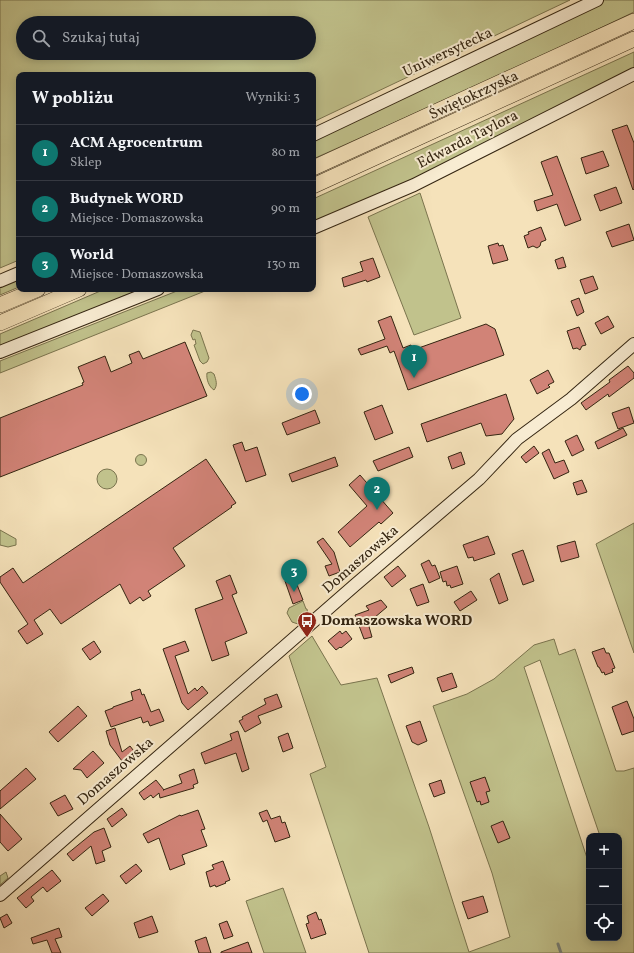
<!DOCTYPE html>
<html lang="pl">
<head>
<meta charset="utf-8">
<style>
  :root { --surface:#171b24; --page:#20242c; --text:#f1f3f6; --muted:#9ea1a6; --line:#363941; --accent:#0f766e }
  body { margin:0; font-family:Vollkorn,serif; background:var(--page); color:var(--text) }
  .controls { position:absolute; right:12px; bottom:12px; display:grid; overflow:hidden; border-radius:8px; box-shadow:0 2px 10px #0003 }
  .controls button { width:36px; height:36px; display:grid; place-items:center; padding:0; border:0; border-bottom:1px solid var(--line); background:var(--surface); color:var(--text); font:20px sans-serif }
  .you { position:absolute; left:302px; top:394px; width:14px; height:14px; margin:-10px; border:3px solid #fff; border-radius:50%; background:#1a73e8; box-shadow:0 0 0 6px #1a73e833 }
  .badge { display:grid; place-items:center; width:26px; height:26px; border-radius:50%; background:var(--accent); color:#fff; font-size:13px; font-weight:700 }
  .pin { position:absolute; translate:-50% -33px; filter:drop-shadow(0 1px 2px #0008) }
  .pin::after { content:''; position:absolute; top:21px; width:14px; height:12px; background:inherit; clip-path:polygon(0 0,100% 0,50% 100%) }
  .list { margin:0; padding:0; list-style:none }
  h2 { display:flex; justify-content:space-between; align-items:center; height:52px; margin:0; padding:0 16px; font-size:17px }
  h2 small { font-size:13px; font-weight:400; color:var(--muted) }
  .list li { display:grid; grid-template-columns:26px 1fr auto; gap:12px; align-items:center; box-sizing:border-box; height:56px; padding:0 16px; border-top:1px solid var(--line) }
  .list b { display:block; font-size:15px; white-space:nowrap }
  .list p { margin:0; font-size:13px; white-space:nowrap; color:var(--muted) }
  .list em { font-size:13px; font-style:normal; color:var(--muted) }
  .icon { flex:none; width:22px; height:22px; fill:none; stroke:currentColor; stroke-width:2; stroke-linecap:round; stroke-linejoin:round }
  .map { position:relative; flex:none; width:634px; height:953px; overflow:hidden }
  .search { position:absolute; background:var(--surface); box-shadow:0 2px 10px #0003; left:16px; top:16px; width:300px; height:44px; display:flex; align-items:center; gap:10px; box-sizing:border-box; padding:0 14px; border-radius:22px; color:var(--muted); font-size:15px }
  .panel { position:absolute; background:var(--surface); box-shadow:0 2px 10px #0003; left:16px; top:72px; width:300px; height:220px; border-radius:8px }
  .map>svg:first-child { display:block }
</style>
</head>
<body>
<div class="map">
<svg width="634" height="953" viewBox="0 0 634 953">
  <rect width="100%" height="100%" fill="#f5e2ba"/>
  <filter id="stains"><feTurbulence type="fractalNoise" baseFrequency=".005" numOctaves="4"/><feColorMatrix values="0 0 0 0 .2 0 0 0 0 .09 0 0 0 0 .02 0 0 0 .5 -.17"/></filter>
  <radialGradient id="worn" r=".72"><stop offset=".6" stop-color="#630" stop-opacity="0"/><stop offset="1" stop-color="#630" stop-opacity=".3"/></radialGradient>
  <g fill="#c1c28c" stroke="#7a744e" fill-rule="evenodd">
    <path d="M0,0H570L313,122V75H19V260L0,268ZM23,23H309V53H23Z"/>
    <path d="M604,0H634V12L514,69L313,159V140Z"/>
    <path d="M634,52V68L429,172L389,191L313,222V199Z"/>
    <path d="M420,193L461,318L414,335L368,217Z"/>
    <path d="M19,278V287L0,295V286Z"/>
    <path d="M105,289H144L0,347V334Z"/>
    <path d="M182,289H210L0,373V361Z"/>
    <path d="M193,330L200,332L209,358L207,362L203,364L200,361L194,345L196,344L195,339L193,340L191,335Z"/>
    <path d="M211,372L214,374C216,380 218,385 214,390C209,387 206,379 207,373Z"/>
    <circle cx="141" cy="460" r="5.5"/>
    <circle cx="107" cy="479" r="10"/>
    <path d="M634,523V653L596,544Z"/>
    <path d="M0,530L16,539V545L8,547L0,545Z"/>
    <path d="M303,601L306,609H307L308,615L298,624L292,622L287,613L289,608Z"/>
    <path d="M312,636L341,685L377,678L429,827L469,952L510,937L492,873L433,706L467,694L494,679L534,645L554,639L559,655L575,649L616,771H624L634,768V953H369L310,774L326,767L289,656ZM540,660L600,836H619V938H589V864L524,667Z"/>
    <path d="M6,872L8,878L0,885V876Z"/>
    <path d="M283,888L306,953H264L246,901Z"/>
  </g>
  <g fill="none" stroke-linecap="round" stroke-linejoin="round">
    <path stroke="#757f77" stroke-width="3" d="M558,944L561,953"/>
  </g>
  <g fill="#d18377" stroke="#342511">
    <path d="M627,125L634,143V189L633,190L612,130Z"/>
    <path d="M603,151L609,166L586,174L581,158Z"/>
    <path d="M557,156L581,220L565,226L557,204L537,211L534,201L553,195L541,162Z"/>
    <path d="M616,187L622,203L600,211L594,195Z"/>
    <path d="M629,224L634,240L612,247L606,232Z"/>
    <path d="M541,227L546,240L541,242L540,246L537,248L533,246L528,248L524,236L529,234L528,232Z"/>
    <path d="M498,243L499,246L503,245L508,260L493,264L488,246Z"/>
    <path d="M563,257L566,267L558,269L555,260Z"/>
    <path d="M373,258L380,277L367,282L366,280L344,287L342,278L363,271L360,262Z"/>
    <path d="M593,276L598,289L585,294L580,280Z"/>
    <path d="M579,298L584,312L577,316L571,301Z"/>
    <path d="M391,316L403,348L411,345L413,350L486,324L495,329L504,355L408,390L394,351L390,353L387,346L361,355L358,349L385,339L378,321Z"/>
    <path d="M608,316L614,327L601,334L595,323Z"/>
    <path d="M579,327L586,345L582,346L580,350L577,348L573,349L567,331Z"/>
    <path d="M185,342L207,396L0,477V418L83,385L82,383L84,382L78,367L105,356L111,372L132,363L129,355L139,351L143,359Z"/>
    <path d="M628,366L634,373V378L609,397L608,394L586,410L581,403L610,382L609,380Z"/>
    <path d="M548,370L554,382L548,385L550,387L537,394L530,380Z"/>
    <path d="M506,394L514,419L502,434L486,436L481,423L427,442L421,424Z"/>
    <path d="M382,405L393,433L375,440L364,412Z"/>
    <path d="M629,407L634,423L618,429L612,413Z"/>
    <path d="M315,410L320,423L287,435L282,423Z"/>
    <path d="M623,428L627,435L598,449L595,442Z"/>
    <path d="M577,435L584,450L572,456L565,441Z"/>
    <path d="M242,442L245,451L257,447L266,475L246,482L233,445Z"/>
    <path d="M534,446L539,453L526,463L521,457Z"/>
    <path d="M409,447L413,457L378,471L373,461Z"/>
    <path d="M549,449L555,463L564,460L569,472L554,479L542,453Z"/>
    <path d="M461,452L465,464L452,469L448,457Z"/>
    <path d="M335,457L338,466L292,482L289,474Z"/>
    <path d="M206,459L236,503L231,506L232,507L173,548L185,566L148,591L151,596L143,601L140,597L130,604L120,584L61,624L50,609L34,620L43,634L27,644L18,631L28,624L0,582V577L13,568L23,583Z"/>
    <path d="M360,475L393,513L381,524L379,522L350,547L338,532L367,506L349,485Z"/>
    <path d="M582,480L587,492L577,495L573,483Z"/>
    <path d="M488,536L495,554L474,561L473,557L468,558L463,545Z"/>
    <path d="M323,538L334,552L340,572L329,576L325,566L332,564L317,542Z"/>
    <path d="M575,541L579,557L561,562L557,546Z"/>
    <path d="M523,550L534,581L523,585L512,554Z"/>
    <path d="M429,560L432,566L435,565L440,578L429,583L421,564Z"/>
    <path d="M398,566L406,576L392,587L384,577Z"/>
    <path d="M457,566L463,584L451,588L450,585L447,586L446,581L443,582L440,572Z"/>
    <path d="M499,573L508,600L499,604L490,579Z"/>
    <path d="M230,575L237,593L232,595L247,633L225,642L229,655L212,661L195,609L223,599L216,581Z"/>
    <path d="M294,577L303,600L293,604L285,581Z"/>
    <path d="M423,584L429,602L417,606L410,589Z"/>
    <path d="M471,591L477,600L460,611L454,602Z"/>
    <path d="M381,600L387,607L368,623L372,637L364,639L355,615L369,610L366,606Z"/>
    <path d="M340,631L342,634L346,631L352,639L341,648L340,647L336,650L328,641Z"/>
    <path d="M94,641L101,652L90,660L82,649Z"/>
    <path d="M185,641L189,651L175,656L188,694L195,688L197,691L202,686L208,693L188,710L182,703L163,649Z"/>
    <path d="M604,648L606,653H609L615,668L612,669L613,672L605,675L604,672L602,673L599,667H598L592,652Z"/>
    <path d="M412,667L414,673L391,683L388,675Z"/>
    <path d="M452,673L457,687L442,692L437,678Z"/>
    <path d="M140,689L142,695L144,694L151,712L159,709L164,721L150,726L148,721L143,723L141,717L111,727L105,711L113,708V707L133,700L131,692Z"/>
    <path d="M277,694L282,707L258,716L261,723L245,732L239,721L243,719L242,717L266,704L264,699Z"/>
    <path d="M627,701L634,719V731L622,735L612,707Z"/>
    <path d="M78,706L87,716L58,742L49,732Z"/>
    <path d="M420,721L427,741L418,745L412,742L406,726Z"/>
    <path d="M115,728L122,752L130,746L137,755L125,765L110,745L106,731Z"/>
    <path d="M238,731L249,769L242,772L236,753L205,764L201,753L232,740L230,734Z"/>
    <path d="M288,733L293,748L283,752L278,737Z"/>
    <path d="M93,751L104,763L87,778L81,770L73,769Z"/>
    <path d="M26,768L36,779L0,809V791Z"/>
    <path d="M194,769L198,783L193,785L194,788L160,798L159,793L153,798L151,795L144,800L139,793L156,780L164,790H163L182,783L179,775Z"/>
    <path d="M485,777L490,791L486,792L489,802L481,805L480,801L477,802L470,782Z"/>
    <path d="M441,780L445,793L434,797L429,784Z"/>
    <path d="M65,795L73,809L58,816L50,803Z"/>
    <path d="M122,808L127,815L112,827L107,819Z"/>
    <path d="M198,810L205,829L201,830L207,846L182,855L185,864L170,870L159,838L148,843L143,834L180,815L181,816Z"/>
    <path d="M267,810L271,819L280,816L282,823L285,822L290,837L275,842L267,820L263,822L259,813Z"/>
    <path d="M0,814L22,839L8,851L0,842Z"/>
    <path d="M503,821L510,838L498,843L491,826Z"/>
    <path d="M104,828L111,847L102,851L105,861L96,864L91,846L73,861L67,854L94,832Z"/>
    <path d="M223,861L230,880L225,882L226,883L216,887L215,885L210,887L206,872L214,869L212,865Z"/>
    <path d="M136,864L142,871L126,884L120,876Z"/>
    <path d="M52,870L61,881L47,892L43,887L31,897L34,901L26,908L17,898Z"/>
    <path d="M103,894L109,901L92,916L85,908Z"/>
    <path d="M483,896L488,912L468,919L462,902Z"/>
    <path d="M316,912L319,920L321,919L326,934L311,939L306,924L309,923L307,916Z"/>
    <path d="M7,914L12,923L4,928L0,918Z"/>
    <path d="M152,916L158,932L139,938L134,923Z"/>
    <path d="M227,921L233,936L224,939L219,924Z"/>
    <path d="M59,928L62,937L55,939L61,953H52L47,940L33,944L31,938Z"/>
    <path d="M206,937L211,953H199L195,941Z"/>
    <path d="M248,942L252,953H221V952Z"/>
  </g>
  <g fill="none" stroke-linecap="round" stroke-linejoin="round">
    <defs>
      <g id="secondary">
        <path d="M313,135L597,0"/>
        <path d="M313,228L414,185L634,74"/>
        <path d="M0,281L19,273"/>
        <path d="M0,352L158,289"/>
        <path d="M0,895L355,585L479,479L517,439L571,399L634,344"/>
      </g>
      <g id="highway">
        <path d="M313,168L634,21"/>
        <path d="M313,186L634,39"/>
        <path d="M0,305L38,289"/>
        <path d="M0,323L79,289"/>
      </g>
    </defs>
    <use href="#secondary" stroke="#342511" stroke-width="14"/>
    <use href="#highway" stroke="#342511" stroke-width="16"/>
    <use href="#secondary" stroke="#f8ecd2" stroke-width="12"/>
    <use href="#highway" stroke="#f5e2ba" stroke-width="15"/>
  </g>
  <defs>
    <symbol id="bus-pin" viewBox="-11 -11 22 30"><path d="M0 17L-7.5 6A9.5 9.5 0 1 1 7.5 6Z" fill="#8f2418" stroke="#f8ecd2"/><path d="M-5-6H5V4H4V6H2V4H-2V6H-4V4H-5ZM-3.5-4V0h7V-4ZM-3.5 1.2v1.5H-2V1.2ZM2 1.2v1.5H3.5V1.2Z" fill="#fff"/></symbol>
  </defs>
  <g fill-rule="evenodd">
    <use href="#bus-pin" x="296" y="610" width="22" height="30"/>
  </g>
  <g text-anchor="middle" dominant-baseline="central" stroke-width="4" stroke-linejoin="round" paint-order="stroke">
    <g font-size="15" fill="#342511" stroke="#f8ecd2">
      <text transform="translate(448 53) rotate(-25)">Uniwersytecka</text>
      <text transform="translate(474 96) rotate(-25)">Świętokrzyska</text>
      <text transform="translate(468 140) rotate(-27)">Edwarda Taylora</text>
      <text transform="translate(361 560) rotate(-41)">Domaszowska</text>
      <text transform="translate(116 772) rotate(-41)">Domaszowska</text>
    </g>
    <g font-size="15" font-weight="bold" fill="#342511" stroke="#f8ecd2" text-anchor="start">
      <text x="321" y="621">Domaszowska WORD</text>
    </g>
  </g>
  <rect width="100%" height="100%" filter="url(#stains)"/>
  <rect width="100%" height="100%" fill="url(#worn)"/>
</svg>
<div class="controls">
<button>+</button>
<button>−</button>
<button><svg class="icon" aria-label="locate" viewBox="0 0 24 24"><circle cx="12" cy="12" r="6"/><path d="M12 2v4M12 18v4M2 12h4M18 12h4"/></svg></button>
</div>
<div class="you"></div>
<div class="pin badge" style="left:414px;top:378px">1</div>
<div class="pin badge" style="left:377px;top:510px">2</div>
<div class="pin badge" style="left:294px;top:592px">3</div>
<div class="search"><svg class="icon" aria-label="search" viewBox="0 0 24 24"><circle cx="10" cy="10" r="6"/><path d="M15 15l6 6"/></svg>Szukaj tutaj</div>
<section class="panel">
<h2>W pobliżu<small>Wyniki: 3</small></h2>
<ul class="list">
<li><span class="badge">1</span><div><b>ACM Agrocentrum</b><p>Sklep</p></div><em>80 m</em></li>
<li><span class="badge">2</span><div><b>Budynek WORD</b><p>Miejsce · Domaszowska</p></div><em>90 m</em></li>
<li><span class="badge">3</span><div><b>World</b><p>Miejsce · Domaszowska</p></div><em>130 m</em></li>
</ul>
</section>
</div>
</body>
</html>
